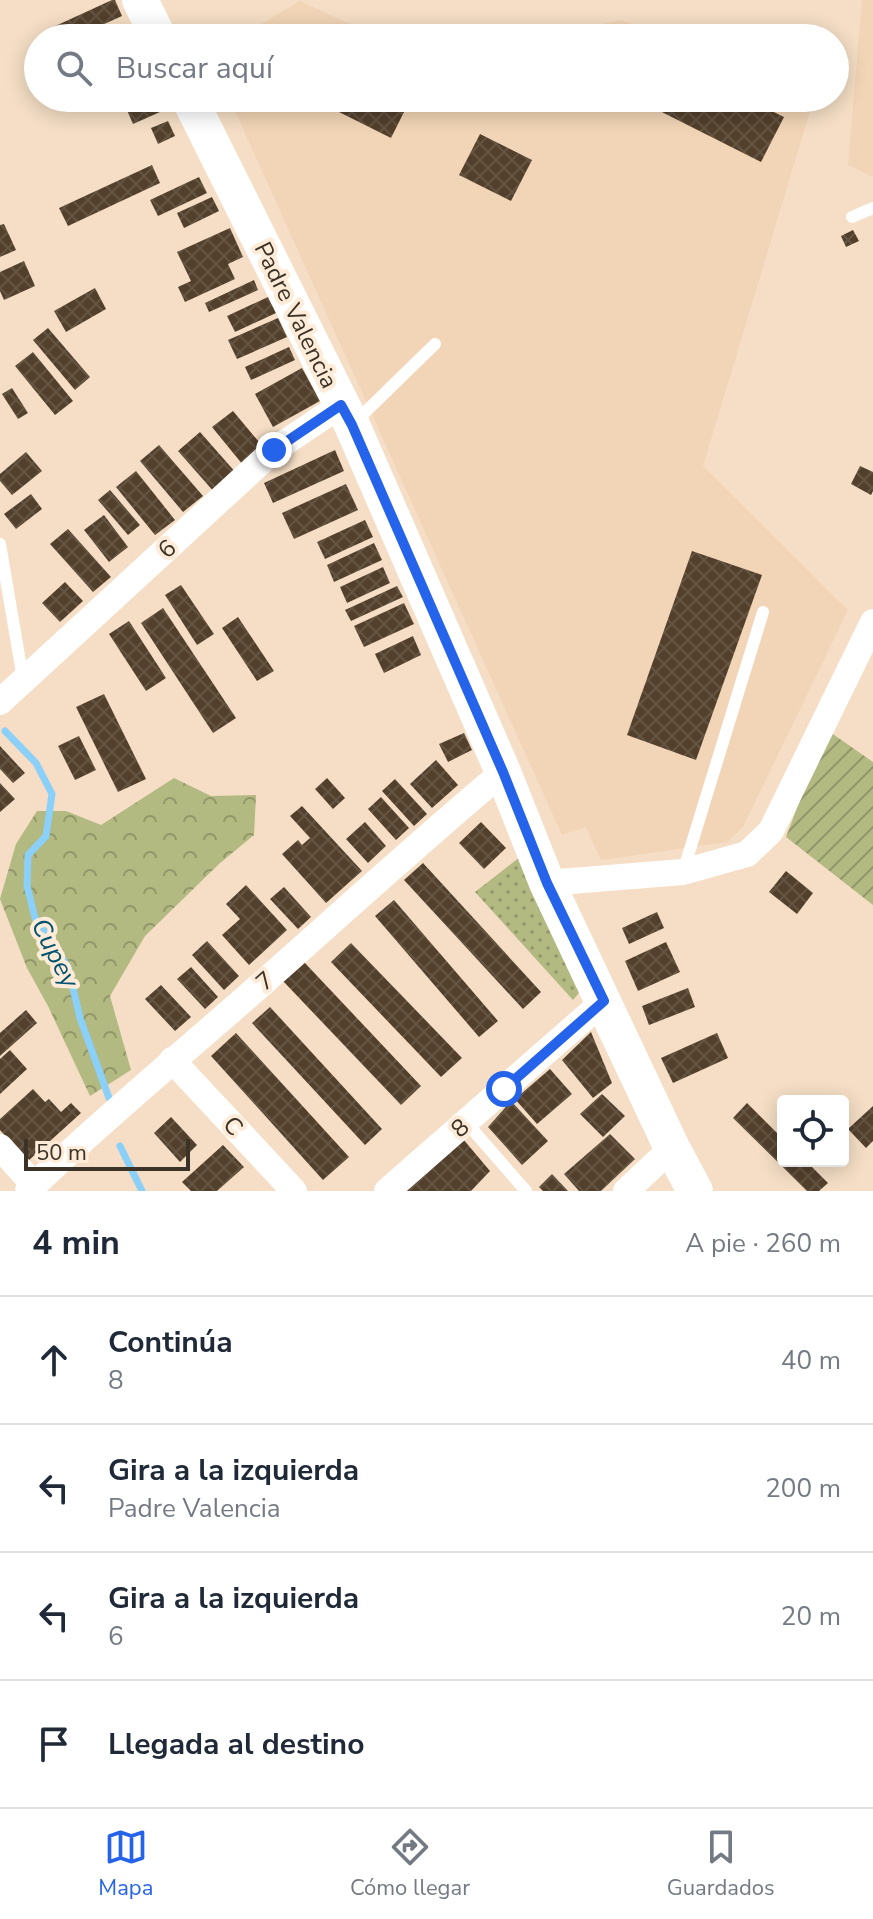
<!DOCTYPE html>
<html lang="es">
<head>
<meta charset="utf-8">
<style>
  :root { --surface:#fff; --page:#f2f2f3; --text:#1f2937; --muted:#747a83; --line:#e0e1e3; --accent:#2563eb }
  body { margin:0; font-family:"Nunito Sans",sans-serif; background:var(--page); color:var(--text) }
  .controls { position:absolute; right:24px; bottom:24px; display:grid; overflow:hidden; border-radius:8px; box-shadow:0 4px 20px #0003 }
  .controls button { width:72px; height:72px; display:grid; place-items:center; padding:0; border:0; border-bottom:2px solid var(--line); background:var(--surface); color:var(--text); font:40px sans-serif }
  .scale { position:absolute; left:24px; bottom:20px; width:166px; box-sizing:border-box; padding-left:8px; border:4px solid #3b3228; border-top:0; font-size:22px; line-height:28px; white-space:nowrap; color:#3b3228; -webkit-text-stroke:6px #ffecd8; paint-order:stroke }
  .stop { position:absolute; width:24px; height:24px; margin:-18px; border:6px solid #2563eb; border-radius:50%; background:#fff }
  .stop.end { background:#2563eb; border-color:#fff; box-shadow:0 2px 8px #0008 }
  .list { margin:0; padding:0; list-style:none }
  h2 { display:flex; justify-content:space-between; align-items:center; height:104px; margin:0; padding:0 32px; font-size:34px }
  h2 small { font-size:26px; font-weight:400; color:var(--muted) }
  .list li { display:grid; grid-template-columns:52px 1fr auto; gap:24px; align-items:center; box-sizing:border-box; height:128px; padding:0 32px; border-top:2px solid var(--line) }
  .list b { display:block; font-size:30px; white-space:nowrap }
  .list p { margin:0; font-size:26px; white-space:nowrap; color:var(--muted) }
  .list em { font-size:26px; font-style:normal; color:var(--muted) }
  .icon { flex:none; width:44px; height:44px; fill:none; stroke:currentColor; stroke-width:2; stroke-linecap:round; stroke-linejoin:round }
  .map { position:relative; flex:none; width:873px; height:1191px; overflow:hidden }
  .search { position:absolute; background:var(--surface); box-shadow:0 4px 20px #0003; left:24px; right:24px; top:24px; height:88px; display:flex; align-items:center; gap:20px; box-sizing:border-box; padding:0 28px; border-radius:44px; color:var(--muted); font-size:30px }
  .sheet { height:616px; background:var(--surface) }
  nav { display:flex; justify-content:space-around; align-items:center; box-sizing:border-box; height:112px; border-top:2px solid var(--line); background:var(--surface); font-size:22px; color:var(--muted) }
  nav a { display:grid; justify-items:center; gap:4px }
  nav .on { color:var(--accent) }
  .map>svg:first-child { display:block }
</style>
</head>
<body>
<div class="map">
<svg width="873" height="1191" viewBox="0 0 873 1191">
  <defs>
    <pattern id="grass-dots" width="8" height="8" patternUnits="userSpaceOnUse" patternTransform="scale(2)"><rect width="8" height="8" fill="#b2b981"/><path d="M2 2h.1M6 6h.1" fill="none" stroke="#92976a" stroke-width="1.8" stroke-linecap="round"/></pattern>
    <pattern id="forest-crowns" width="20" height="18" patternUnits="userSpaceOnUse" patternTransform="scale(2)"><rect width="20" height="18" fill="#b2b981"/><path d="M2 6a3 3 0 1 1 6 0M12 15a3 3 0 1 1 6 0" fill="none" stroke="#92976a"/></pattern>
    <pattern id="garden-furrows" width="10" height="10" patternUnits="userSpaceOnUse" patternTransform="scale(2)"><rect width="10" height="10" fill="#b2b981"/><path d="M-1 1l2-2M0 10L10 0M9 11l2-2" fill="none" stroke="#92976a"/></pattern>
    <pattern id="building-cross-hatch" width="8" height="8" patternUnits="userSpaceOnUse" patternTransform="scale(2)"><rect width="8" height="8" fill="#53402c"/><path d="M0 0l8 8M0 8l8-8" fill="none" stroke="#645442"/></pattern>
  </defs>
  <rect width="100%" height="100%" fill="#f5dec5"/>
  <g fill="#f2d5b6">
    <path d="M862,0H873V177L848,165Z"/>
    <path d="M300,1L381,38H238Z"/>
    <path d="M621,20L668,38H537Z"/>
    <path d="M229,98H814L703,466L848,610L743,827L727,842L601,860L586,827L562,835Z"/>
  </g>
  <path fill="url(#grass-dots)" d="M520,857L584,987L573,1000L475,892Z"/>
  <path fill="url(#forest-crowns)" d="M174,778L211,796L256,795L254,835L219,864L145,936L110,996L131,1070L90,1096L48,1006L27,968L0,899L16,844L37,811H66L101,825Z"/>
  <path fill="url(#garden-furrows)" d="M827,730L873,762V905L786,837Z"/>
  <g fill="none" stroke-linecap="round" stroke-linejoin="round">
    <g stroke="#8ad0f8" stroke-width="7">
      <path d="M5,731L36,763L52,794L46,836L28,855L27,886L35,918L68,967L80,1018L109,1098"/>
      <path d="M120,1146L142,1191"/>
    </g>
  </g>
  <g fill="url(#building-cross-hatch)">
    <path d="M112,0H115L122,16L73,38H56L51,28Z"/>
    <path d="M148,98H153L160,112L133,124L126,108Z"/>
    <path d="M341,98H406L410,100L391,138L335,110Z"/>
    <path d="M634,98H745L784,117L761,162Z"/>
    <path d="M168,121L175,136L158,144L151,128Z"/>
    <path d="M480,134L532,160L511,201L459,175Z"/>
    <path d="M152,165L160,183L68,226L59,208Z"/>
    <path d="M199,177L207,193L158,216L150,200Z"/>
    <path d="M212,197L219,211L184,228L177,213Z"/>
    <path d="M4,224L16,250L0,257V225Z"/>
    <path d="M230,228L243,257L228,264L235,279L185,302L178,287L191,281L177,252Z"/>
    <path d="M853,230L859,241L846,247L841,236Z"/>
    <path d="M24,261L35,286L4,300L0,291V272Z"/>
    <path d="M254,280L258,290L209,312L205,303Z"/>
    <path d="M95,288L106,309L66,332L54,311Z"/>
    <path d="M268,297L276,313L235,332L227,316Z"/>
    <path d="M278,318L287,337L237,359L228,340Z"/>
    <path d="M48,328L90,377L75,390L33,340Z"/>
    <path d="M289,347L295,360L251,380L245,367Z"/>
    <path d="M33,352L73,401L55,415L15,366Z"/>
    <path d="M302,368L320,401L273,427L255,394Z"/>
    <path d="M12,388L28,413L18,419L2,394Z"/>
    <path d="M233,411L264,448L243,465L212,427Z"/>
    <path d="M200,432L237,474L215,493L178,451Z"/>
    <path d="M159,445L203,496L183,512L140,461Z"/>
    <path d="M335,450L344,471L273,503L264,483Z"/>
    <path d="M26,452L42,471L12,495L0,481V474Z"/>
    <path d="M860,466L873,472V491L871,495L851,484Z"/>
    <path d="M136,471L175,520L155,535L116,487Z"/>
    <path d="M346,484L358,510L294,539L282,513Z"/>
    <path d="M110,490L140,525L128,535L98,500Z"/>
    <path d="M31,494L42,509L16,529L4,514Z"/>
    <path d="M104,515L128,547L109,562L84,530Z"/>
    <path d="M365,520L373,537L325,559L317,542Z"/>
    <path d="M68,529L111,577L93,592L50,544Z"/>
    <path d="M374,543L382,560L334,582L327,565Z"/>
    <path d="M692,551L762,575L696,760L627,735Z"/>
    <path d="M383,567L390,583L347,603L340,587Z"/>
    <path d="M65,582L83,601L60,622L42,603Z"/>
    <path d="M181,585L214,634L197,645L165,595Z"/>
    <path d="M397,586L403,597L351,621L345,610Z"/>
    <path d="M404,603L414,624L364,647L354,626Z"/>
    <path d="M163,608L236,718L213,733L141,623Z"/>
    <path d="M238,617L274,671L257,681L222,628Z"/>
    <path d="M129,621L166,678L146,691L109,634Z"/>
    <path d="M413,636L421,655L384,673L375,654Z"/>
    <path d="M104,694L146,779L118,792L76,707Z"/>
    <path d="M464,733L472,750L448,762L439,744Z"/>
    <path d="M79,736L96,770L75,780L58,746Z"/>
    <path d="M0,746L25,773L13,783L0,769Z"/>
    <path d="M436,760L458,785L432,808L410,784Z"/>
    <path d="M327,778L345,798L333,809L315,789Z"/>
    <path d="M395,779L427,814L414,826L382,791Z"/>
    <path d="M0,783L15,799L0,812Z"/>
    <path d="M381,797L409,828L396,840L368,809Z"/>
    <path d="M302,806L362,871L326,903L282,854L298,840L302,845L310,838L290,816Z"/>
    <path d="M365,822L386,846L368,863L346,839Z"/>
    <path d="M481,822L506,848L484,869L459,843Z"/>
    <path d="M423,863L541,992L523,1009L404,880Z"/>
    <path d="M786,871L813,893L797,914L769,892Z"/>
    <path d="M246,885L287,930L249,965L222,935L240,919L226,904Z"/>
    <path d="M284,887L311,917L298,929L270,899Z"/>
    <path d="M394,900L498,1021L479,1037L375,916Z"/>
    <path d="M657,912L664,928L629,944L622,928Z"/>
    <path d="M207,941L239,976L224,990L192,955Z"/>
    <path d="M666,942L680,972L638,991L625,961Z"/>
    <path d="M351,943L462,1058L441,1077L331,962Z"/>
    <path d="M304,962L421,1086L401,1105L283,981Z"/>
    <path d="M191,967L218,997L205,1009L177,979Z"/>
    <path d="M161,985L191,1017L175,1031L145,999Z"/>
    <path d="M688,988L695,1007L649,1025L642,1006Z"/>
    <path d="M270,1007L382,1129L365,1145L252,1023Z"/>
    <path d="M26,1010L37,1023L0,1056V1033Z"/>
    <path d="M591,1032L612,1083L593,1098L562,1060Z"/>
    <path d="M236,1033L349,1157L323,1180L211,1056Z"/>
    <path d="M717,1033L728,1058L673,1083L661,1058Z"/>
    <path d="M10,1050L27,1069L0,1094V1059Z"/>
    <path d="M550,1069L572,1094L537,1124L515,1099Z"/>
    <path d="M33,1089L45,1102L49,1099L61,1112L71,1103L81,1113L28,1161L0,1130V1119Z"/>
    <path d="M602,1094L625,1116L603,1137L580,1114Z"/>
    <path d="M511,1101L548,1141L522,1165L488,1127Z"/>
    <path d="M747,1103L783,1139V1161H806L828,1183L819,1191H807L733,1118Z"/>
    <path d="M873,1106V1141L866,1148L848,1129Z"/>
    <path d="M171,1117L197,1145L180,1162L154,1133Z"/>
    <path d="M610,1134L635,1159L601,1191H579L564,1174Z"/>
    <path d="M463,1139L490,1171L471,1191H401Z"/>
    <path d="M223,1145L244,1167L217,1191H191L182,1182Z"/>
    <path d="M552,1174L568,1191H543L539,1187Z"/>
  </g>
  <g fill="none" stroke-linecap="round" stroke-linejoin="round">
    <g stroke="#fff" stroke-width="12">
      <path d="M852,217L873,208"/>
      <path d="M354,423L435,344"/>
      <path d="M0,544L23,679"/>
      <path d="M683,872L763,612"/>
      <path d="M466,1122L526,1191"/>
    </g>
    <g stroke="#fff" stroke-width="26">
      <path d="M0,702L274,450L341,405"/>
      <path d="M547,883L683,872L747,854L771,831L873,622"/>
      <path d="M172,1060L294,1191"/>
      <path d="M0,1147L34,1185"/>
      <path d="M28,1191C104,1118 186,1051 265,981C344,911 422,840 503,772"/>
      <path d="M387,1191L604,1001"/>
      <path d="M626,1191L672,1148"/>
    </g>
    <g stroke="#fff" stroke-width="36">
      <path d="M140,0L159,38"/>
      <path d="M189,98L352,425L503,772L547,883L672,1148L695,1191"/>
    </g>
  </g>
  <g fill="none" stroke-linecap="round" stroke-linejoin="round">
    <path stroke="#2563eb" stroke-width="10" d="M274,450L341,405L352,425L503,772L547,883L604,1001L504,1089"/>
  </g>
  <g text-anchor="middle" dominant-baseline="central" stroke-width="8" stroke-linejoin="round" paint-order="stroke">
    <g font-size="24" fill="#3b3228" stroke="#ffecd8">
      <text transform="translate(296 315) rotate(64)">Padre Valencia</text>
      <text transform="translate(167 549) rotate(-43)">6</text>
      <text transform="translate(265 981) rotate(-41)">7</text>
      <text transform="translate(233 1126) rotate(47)">C</text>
      <text transform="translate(460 1128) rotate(-42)">8</text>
    </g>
    <g font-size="26" font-style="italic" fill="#015171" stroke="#ffecd8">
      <text transform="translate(55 953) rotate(63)">Cupey</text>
    </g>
  </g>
</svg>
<div class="controls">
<button><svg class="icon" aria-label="locate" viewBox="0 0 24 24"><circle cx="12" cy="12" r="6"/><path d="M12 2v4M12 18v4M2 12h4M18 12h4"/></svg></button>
</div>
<div class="scale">50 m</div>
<div class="stop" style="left:504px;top:1089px"></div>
<div class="stop end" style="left:274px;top:450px"></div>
<div class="search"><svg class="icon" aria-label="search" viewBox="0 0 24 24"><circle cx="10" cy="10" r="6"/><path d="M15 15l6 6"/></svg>Buscar aquí</div>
</div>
<section class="sheet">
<h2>4 min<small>A pie · 260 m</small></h2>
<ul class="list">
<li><svg class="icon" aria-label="ahead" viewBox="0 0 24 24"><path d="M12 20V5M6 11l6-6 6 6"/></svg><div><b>Continúa</b><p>8</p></div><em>40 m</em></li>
<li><svg class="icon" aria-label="left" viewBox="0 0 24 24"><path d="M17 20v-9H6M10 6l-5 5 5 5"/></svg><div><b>Gira a la izquierda</b><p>Padre Valencia</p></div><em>200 m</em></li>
<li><svg class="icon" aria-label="left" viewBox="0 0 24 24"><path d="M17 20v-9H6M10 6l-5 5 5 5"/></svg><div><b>Gira a la izquierda</b><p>6</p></div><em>20 m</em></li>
<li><svg class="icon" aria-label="arrive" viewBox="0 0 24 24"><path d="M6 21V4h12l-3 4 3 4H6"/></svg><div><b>Llegada al destino</b></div></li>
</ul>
</section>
<nav>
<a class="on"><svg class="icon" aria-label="map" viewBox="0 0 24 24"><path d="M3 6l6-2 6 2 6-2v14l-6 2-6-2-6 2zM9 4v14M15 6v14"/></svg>Mapa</a>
<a><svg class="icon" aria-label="directions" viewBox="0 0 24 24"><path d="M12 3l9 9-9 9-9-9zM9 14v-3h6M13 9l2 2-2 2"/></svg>Cómo llegar</a>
<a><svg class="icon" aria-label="saved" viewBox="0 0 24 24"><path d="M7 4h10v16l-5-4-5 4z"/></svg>Guardados</a>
</nav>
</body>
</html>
